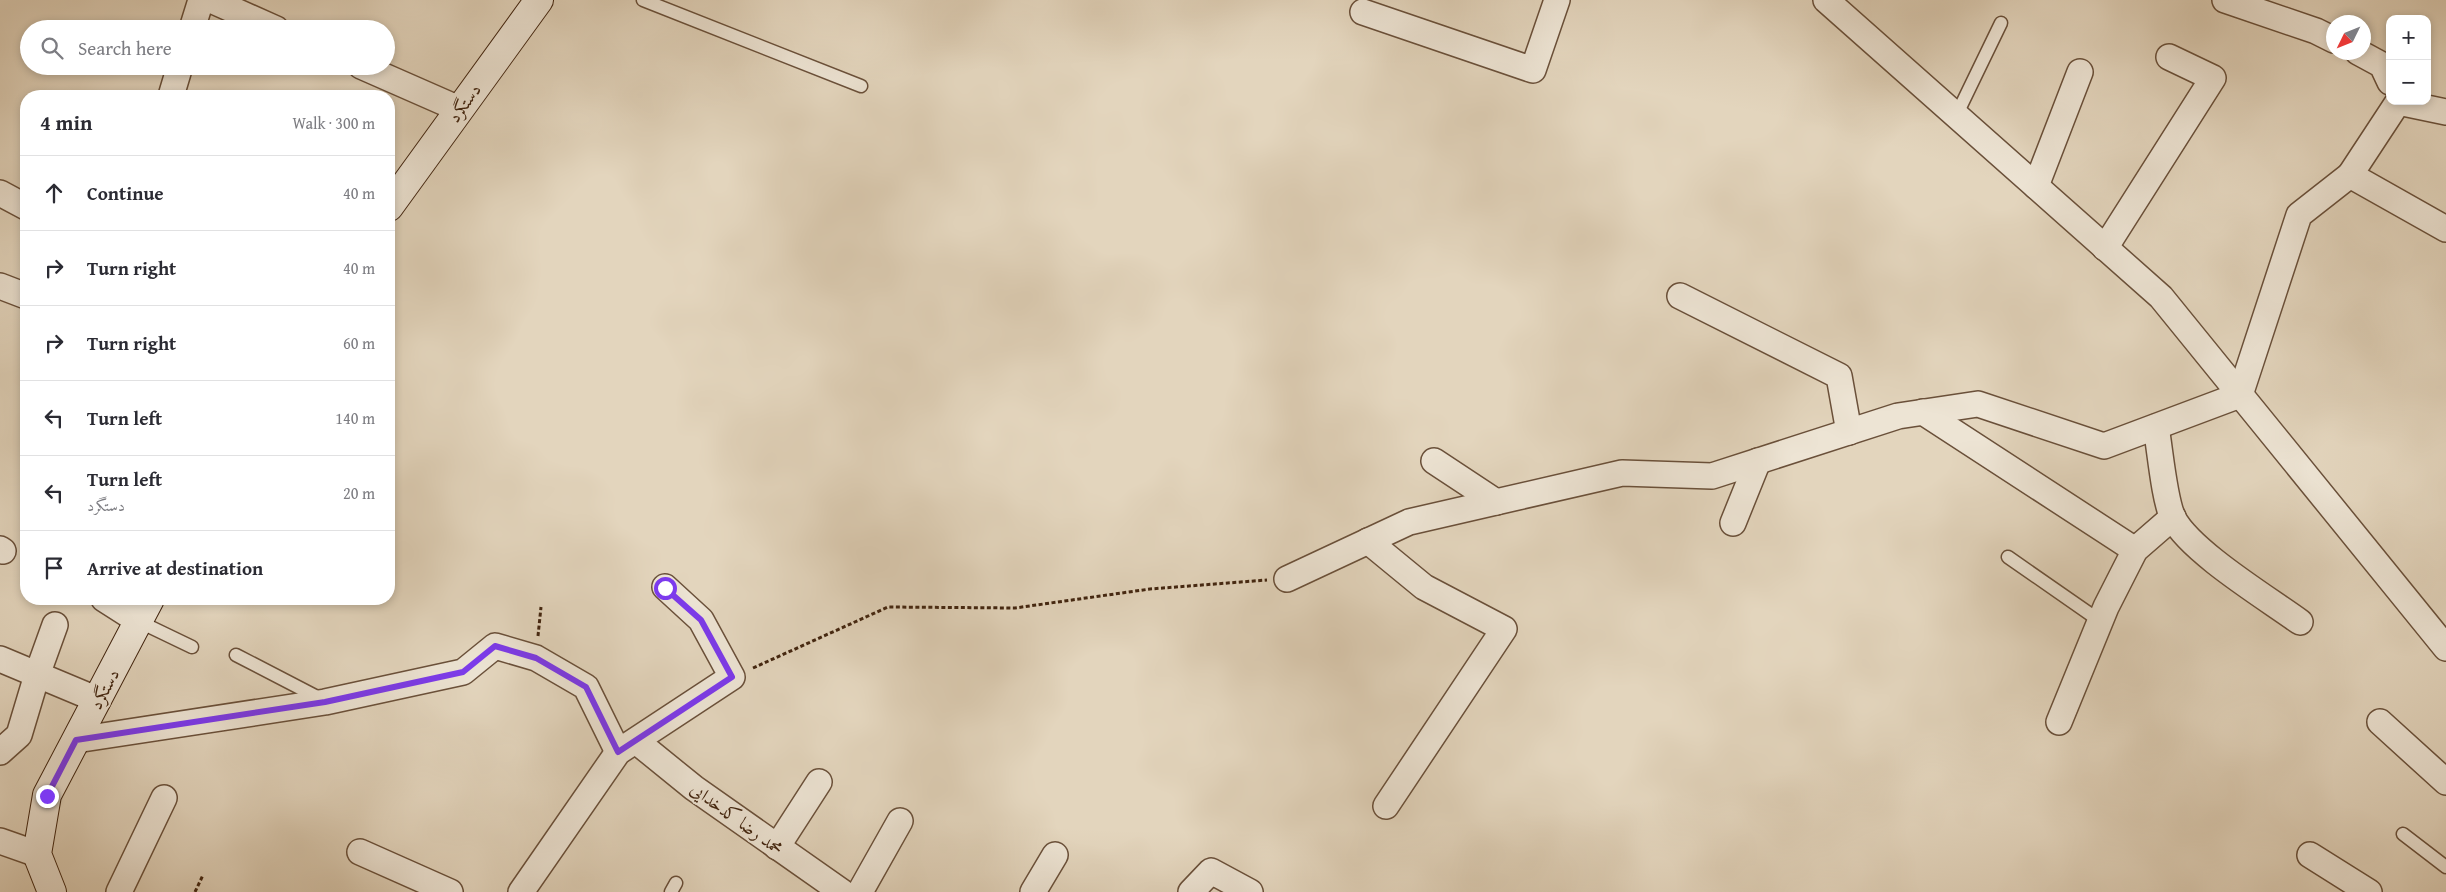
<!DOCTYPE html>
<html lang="en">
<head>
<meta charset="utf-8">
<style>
  :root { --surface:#fff; --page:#f7f7f7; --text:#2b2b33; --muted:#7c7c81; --line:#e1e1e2 }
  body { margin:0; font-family:"Gentium Book Plus",Amiri,serif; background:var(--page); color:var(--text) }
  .controls { position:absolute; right:15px; top:15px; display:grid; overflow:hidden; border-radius:10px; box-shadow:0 2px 8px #0003 }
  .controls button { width:45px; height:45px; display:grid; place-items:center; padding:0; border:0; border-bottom:1px solid var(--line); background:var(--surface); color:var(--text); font:25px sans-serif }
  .compass { position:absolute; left:2326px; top:15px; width:45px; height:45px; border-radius:50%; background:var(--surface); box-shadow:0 2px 8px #0003; rotate:227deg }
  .stop { position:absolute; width:15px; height:15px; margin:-11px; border:4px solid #7c3aed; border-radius:50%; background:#fff }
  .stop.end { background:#7c3aed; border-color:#fff; box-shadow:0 1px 5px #0008 }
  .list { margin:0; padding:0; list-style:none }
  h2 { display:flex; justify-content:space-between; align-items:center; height:65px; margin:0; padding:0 20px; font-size:21px }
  h2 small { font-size:16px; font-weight:400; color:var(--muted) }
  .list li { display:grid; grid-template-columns:32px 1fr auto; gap:15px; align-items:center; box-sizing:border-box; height:75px; padding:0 20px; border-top:1px solid var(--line) }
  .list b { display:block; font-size:19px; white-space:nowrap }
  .list p { margin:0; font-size:16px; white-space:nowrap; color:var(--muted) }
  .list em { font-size:16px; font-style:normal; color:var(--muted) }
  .icon { flex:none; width:28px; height:28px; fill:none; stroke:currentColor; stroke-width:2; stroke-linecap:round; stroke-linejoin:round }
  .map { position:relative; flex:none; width:2446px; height:892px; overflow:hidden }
  .search { position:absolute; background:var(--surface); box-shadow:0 2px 8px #0003; left:20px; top:20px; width:375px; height:55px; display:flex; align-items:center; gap:12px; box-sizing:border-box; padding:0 18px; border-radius:28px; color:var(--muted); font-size:19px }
  .panel { position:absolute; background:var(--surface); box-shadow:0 2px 8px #0003; left:20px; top:90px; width:375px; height:515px; border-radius:20px }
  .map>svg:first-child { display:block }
</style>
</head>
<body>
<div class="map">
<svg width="2446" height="892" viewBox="0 0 2446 892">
  <rect width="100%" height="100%" fill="#e3d5bd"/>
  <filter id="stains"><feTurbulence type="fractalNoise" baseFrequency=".004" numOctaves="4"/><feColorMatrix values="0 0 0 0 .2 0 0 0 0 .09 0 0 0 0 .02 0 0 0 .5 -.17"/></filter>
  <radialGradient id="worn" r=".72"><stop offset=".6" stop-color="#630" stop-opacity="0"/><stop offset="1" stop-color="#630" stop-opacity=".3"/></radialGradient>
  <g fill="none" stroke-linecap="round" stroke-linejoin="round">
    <defs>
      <g id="service">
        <path d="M643,0L861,86"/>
        <path d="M1956,116L2001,23"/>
        <path d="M2008,557L2100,621"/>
        <path d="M140,622L192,647"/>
        <path d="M236,655L321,699"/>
        <path d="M2403,834L2446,867"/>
        <path d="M671,892L676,883"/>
      </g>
      <g id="minor">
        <path d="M211,0L276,29"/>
        <path d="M1826,0L2161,297L2446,648"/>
        <path d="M2225,0L2316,31L2334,40"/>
        <path d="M1363,12L1533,70L1557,0"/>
        <path d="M192,29L201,0"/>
        <path d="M2358,52L2382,65L2390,82"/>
        <path d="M361,66L459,109"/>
        <path d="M171,96L180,66"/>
        <path d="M2446,112L2398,102L2350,175L2446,229"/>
        <path d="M2036,186L2080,72"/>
        <path d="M0,193L26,207"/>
        <path d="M2105,248L2213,78L2169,57"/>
        <path d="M0,286L26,296"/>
        <path d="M1680,296L1839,376L1849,432"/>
        <path d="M1923,412L2135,550"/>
        <path d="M2156,427C2160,449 2164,499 2173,518C2191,552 2267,598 2300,622"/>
        <path d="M1434,461L1496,502"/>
        <path d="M1733,523L1758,461"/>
        <path d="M1368,541L1424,587L1504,629L1386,806"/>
        <path d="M0,549L3,551"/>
        <path d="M1287,579L1409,522L1622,473L1712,476L1898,416L1978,404L2104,446L2240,395L2299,215L2350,175"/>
        <path d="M104,599L140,622"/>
        <path d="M0,659L98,700"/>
        <path d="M2059,722L2106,607L2135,550L2173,517"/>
        <path d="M2380,722L2446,782"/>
        <path d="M76,740L325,702L463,672L495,646L536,658L586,687L618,752"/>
        <path d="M636,741L694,788L842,892"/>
        <path d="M0,752L19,735L37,675L55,625"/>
        <path d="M0,841L37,854"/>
        <path d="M777,847L819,782"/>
        <path d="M360,852L450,892"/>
        <path d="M2310,855L2369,892"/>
        <path d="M119,892L164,798"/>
        <path d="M521,892L618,752L732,677L701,620L665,587"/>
        <path d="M860,892L900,821"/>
        <path d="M1033,892L1055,855"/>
        <path d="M1191,892L1211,871L1250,892"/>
      </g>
      <g id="secondary">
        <path d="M389,207L539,0"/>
        <path d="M52,892L37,854L47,795L150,599"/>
      </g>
    </defs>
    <use href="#service" stroke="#6a503a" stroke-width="15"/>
    <use href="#minor" stroke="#6a503a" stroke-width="28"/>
    <use href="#secondary" stroke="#41240f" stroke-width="30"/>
    <g stroke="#41240f" stroke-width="3" stroke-dasharray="4 2.5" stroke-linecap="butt">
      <path d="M538,636L541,607"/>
      <path d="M753,668L888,607L1015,608L1150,589L1267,580"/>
      <path d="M195,892L203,875"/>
    </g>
    <use href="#service" stroke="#ede4d4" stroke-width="12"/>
    <use href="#minor" stroke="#ede4d4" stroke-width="25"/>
    <use href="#secondary" stroke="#ede4d4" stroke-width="28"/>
  </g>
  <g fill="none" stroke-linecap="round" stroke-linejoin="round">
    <path stroke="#7c3aed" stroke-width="6" d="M47,796L76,740L325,702L463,672L495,646L536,658L586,687L618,752L732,677L701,620L665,588"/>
  </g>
  <g text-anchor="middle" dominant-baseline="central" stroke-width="4" stroke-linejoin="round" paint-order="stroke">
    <g font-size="18" fill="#41240f" stroke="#ede4d4">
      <text transform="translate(464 103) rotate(-54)">دستگرد</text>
      <text transform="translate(104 689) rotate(-62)">دستگرد</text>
      <text transform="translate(737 818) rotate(36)">محمد رضا کدخدایی</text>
    </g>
  </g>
  <rect width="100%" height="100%" filter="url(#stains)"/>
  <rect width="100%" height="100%" fill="url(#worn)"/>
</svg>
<div class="controls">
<button>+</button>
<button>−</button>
</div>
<svg class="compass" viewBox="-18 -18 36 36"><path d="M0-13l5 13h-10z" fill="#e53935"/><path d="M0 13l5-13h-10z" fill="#7c7c81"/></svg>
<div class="stop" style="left:665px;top:588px"></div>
<div class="stop end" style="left:47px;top:796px"></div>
<div class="search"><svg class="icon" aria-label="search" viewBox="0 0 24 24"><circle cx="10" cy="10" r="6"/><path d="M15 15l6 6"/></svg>Search here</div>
<section class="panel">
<h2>4 min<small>Walk · 300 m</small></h2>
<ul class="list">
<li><svg class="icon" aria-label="ahead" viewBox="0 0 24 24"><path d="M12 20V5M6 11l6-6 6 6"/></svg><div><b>Continue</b></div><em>40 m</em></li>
<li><svg class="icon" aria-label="right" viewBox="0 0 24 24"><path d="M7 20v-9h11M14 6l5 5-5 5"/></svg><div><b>Turn right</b></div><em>40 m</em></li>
<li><svg class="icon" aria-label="right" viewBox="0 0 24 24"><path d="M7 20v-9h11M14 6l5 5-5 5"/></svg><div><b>Turn right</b></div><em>60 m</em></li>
<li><svg class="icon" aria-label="left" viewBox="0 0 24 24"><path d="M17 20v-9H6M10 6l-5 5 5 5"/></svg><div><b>Turn left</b></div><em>140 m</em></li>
<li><svg class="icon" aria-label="left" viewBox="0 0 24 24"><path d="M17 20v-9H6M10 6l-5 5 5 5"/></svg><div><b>Turn left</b><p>دستگرد</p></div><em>20 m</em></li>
<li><svg class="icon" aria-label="arrive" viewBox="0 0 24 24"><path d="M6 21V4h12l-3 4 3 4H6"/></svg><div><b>Arrive at destination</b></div></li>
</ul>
</section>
</div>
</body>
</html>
